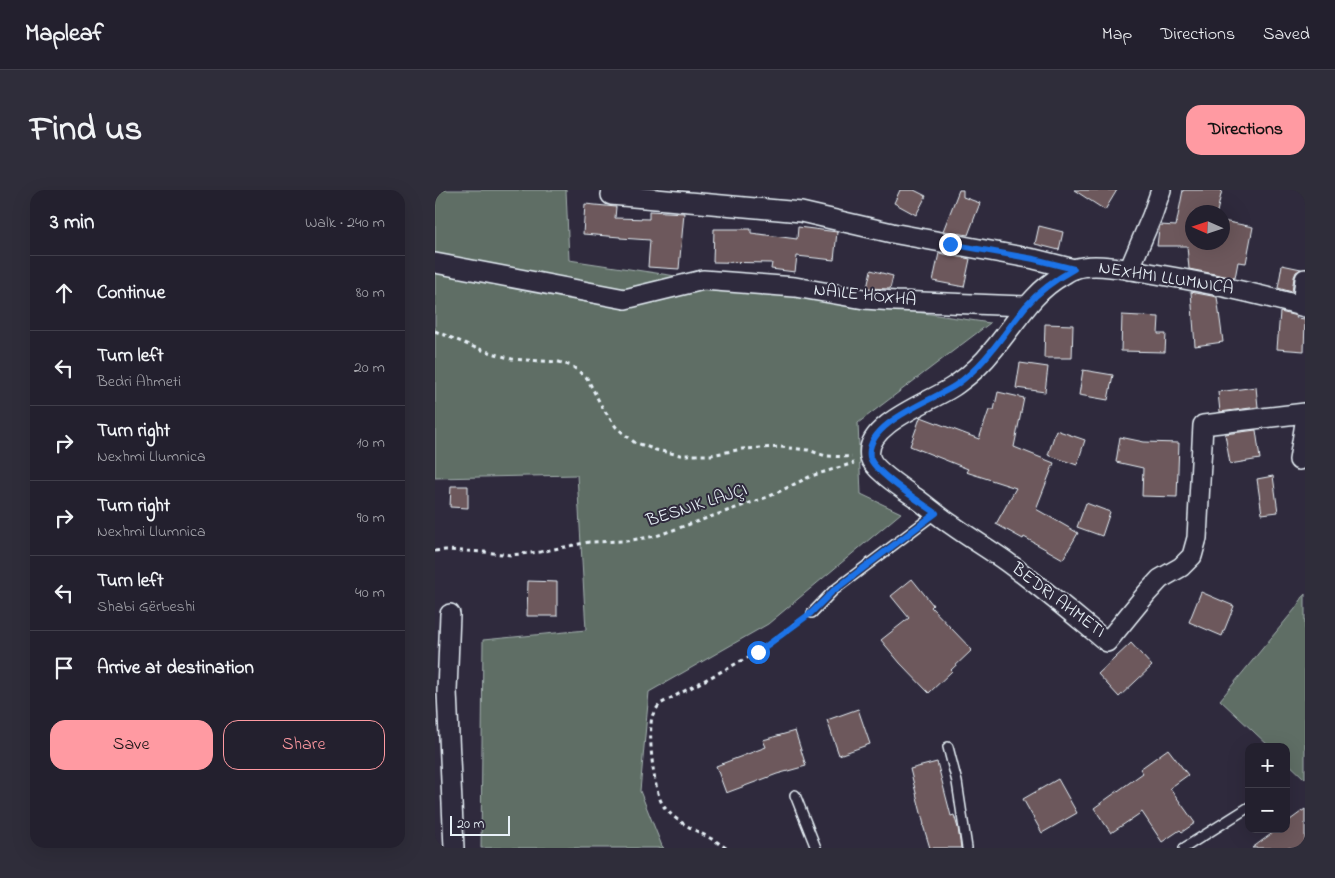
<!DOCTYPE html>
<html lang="en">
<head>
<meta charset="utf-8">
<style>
  :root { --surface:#23202e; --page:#2f2d3a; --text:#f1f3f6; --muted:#a3a3aa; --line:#403e4a; --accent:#ff9aa2 }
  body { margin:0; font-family:"Indie Flower",sans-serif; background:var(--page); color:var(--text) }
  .controls { position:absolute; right:15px; bottom:15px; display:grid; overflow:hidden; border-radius:10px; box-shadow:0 5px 20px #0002 }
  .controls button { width:45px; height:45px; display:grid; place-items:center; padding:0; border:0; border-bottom:1px solid var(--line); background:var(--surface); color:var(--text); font:25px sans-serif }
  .compass { position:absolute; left:750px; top:15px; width:45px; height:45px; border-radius:50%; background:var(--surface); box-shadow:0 5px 20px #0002; rotate:273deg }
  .scale { position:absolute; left:15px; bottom:12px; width:60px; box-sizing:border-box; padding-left:5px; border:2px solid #e8f1f8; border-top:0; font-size:14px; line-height:18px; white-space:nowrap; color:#e8f1f8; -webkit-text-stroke:4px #2f2a3d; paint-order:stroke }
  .stop { position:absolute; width:15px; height:15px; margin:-11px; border:4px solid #1a73e8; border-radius:50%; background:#fff }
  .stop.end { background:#1a73e8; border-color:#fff; box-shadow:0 1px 5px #0008 }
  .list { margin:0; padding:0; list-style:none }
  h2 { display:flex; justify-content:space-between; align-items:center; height:65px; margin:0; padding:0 20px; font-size:21px }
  h2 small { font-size:16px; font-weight:400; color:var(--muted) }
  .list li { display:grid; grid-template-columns:32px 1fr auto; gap:15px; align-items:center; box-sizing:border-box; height:75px; padding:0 20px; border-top:1px solid var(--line) }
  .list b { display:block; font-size:19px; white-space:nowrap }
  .list p { margin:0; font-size:16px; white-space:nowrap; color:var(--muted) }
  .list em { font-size:16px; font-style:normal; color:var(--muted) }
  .actions { display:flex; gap:10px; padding:15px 20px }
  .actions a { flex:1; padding:11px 0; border:1px solid var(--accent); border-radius:15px; text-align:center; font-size:18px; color:var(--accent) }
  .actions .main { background:var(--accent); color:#111 }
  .icon { flex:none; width:28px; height:28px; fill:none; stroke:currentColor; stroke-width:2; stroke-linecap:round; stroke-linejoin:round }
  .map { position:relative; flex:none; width:870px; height:658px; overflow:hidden; border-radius:15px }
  header { display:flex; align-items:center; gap:30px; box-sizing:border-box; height:70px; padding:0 25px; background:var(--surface); border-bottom:1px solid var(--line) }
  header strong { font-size:24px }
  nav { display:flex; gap:28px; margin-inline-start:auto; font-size:18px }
  .intro { display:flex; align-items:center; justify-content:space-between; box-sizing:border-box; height:120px; padding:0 30px }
  h1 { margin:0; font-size:35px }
  .button { padding:12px 22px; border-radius:15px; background:var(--accent); color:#111; font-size:18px; font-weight:700 }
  main { display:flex; gap:30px; padding:0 30px }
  aside { flex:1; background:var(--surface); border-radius:15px; box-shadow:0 5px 20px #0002 }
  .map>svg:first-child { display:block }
</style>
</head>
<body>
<header>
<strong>Mapleaf</strong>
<nav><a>Map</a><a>Directions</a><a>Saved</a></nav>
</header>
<div class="intro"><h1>Find us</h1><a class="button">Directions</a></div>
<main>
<aside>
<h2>3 min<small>Walk · 240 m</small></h2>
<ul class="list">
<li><svg class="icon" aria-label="ahead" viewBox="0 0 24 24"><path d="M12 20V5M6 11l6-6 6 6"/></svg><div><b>Continue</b></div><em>80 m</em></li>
<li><svg class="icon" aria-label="left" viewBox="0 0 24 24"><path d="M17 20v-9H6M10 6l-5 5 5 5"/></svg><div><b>Turn left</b><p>Bedri Ahmeti</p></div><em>20 m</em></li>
<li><svg class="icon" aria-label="right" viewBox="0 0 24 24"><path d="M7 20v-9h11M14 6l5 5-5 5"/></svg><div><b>Turn right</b><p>Nexhmi Llumnica</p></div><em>10 m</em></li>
<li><svg class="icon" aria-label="right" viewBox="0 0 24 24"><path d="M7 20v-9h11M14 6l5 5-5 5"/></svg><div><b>Turn right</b><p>Nexhmi Llumnica</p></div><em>90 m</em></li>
<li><svg class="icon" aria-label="left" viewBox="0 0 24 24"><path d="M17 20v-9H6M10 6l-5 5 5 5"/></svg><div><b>Turn left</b><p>Shabi Gërbeshi</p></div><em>40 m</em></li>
<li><svg class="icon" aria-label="arrive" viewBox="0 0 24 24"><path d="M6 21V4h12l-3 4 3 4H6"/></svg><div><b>Arrive at destination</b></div></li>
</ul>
<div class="actions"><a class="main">Save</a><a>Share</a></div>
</aside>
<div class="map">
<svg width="870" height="658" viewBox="0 0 870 658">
  <rect width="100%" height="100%" fill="#2f2a3d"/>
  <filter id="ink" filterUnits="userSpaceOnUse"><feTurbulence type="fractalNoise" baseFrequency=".02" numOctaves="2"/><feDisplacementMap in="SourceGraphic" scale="10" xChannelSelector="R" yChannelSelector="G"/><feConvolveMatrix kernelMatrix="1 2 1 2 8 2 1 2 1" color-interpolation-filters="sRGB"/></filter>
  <g filter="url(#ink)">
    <g fill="#5e6e65" stroke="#a3b0ae">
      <path d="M0,0H131L134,70L555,133L423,233L426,304L466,323L333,434L214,502L205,601L227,656L229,658H46L48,450L151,440L142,285L0,288Z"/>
      <path d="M870,404V589L851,571V557H835L785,510L860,419Z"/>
    </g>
    <g fill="#6d595b" stroke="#e8f1f8">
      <path d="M465,0H479L491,6L481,25L459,13Z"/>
      <path d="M524,0H528V7L545,13L533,45L508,41Z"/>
      <path d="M639,0H682L670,20Z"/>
      <path d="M748,0H787L782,22H758V52H788V31L818,37L811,73L803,72L800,88L754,79L752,56H722L724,39L725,35L741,36Z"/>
      <path d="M150,14L181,17L180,28L214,29V21L249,23L244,79L213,77L215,50L185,48V47L148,44Z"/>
      <path d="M604,36L628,42L624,60L600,54Z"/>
      <path d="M363,37L402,42L399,70L362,66L360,82L336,79L337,73L278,72L279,39H316V43L362,49Z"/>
      <path d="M504,63L535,69L529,97L498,91Z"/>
      <path d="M847,75L866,79L861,82L859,87L857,102L843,98Z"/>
      <path d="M436,80L458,86L455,99L432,98Z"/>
      <path d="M756,102L782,107L788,152L760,156Z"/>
      <path d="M845,122L862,126L861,128L870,129L869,161L842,159Z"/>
      <path d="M687,125L724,127L723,144H731L730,162L686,161Z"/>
      <path d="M610,134L638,135L637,168H609Z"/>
      <path d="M585,173L613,177L610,202L581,198Z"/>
      <path d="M648,180L678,185L673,210L644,205Z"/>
      <path d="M821,197L823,217L785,222L783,202Z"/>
      <path d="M563,202L589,208L579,257L619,273L601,319L643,343L628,369L589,347L588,349L561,334L581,298L531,282L533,279L475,256L485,228L486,227L544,249L554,220H559Z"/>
      <path d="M621,240L650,250L642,275L613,265Z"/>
      <path d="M821,240L825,269L795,274L790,244Z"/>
      <path d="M685,247L709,252L744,253L742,307L707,306L708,278L681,272Z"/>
      <path d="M838,286L843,322L827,324L822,289Z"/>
      <path d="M16,296H33V318L15,317Z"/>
      <path d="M651,313L675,322L667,346L642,337Z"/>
      <path d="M477,389L498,415L496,417L537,460L516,480L517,481L494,503L465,473L446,450L474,428L456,406Z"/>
      <path d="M93,391L122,392V426H92Z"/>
      <path d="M766,402L799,416L787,446L754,432Z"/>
      <path d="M696,453L717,476L684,507L663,484Z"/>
      <path d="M423,519L435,554L404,565L392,530Z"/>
      <path d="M360,541L371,576L342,584L291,603L281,576L331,557L328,550Z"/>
      <path d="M733,559L753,585L735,598L760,633L747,642L745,640L727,652L707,622L676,643L659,618L708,583L705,579Z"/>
      <path d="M502,572L516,626L519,625L523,638L526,658H495L488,635H489L475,579Z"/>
      <path d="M623,589L642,623L607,643L588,609Z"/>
      <path d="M870,619V658H817L843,639H851V633Z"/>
    </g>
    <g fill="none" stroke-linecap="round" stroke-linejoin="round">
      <defs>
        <g id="service">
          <path d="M377,423L398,401L501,323"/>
          <path d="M513,557L522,592L532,658"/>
          <path d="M360,605L381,658"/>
          <path d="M749,658L814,617"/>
        </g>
        <g id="minor">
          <path d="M176,5L366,22L457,43L599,69L639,79"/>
          <path d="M0,73L190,109L268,90L360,97L429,109L461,111L591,116"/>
          <path d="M694,80L717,26L726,0"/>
          <path d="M867,116L870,89"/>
          <path d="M870,117C817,102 763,91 709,82C688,79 659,72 639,79C635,80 632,83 628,85C597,102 581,133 558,160C548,173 536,184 522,194C502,210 428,233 435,267C438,280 470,300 481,308C493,317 505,327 517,335C535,348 554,359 572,372C606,397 639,425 672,452L712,403L725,389L746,377L757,366L762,348L768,235L870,223"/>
          <path d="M864,270L870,233"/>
          <path d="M15,424L12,501L19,658"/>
        </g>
      </defs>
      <use href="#service" stroke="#e8f1f8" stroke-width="12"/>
      <use href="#minor" stroke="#e8f1f8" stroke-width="22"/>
      <g stroke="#e8f1f8" stroke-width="3" stroke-dasharray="4 4" stroke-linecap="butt">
        <path d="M0,141L41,158L77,169L124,172L137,176L152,188L167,217L181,237L199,252L221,260L245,265H276L307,259L346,257L373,260L391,266L417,267"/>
        <path d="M0,361L10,360L49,362L76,365L105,362L154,352L191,351L221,346L335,306L376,286L419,273"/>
        <path d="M291,658C271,643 247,638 230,618C218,605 213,544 217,527C218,523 222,518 225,514L323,462L365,431"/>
      </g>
      <use href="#service" stroke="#2f2a3d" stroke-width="9"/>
      <use href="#minor" stroke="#2f2a3d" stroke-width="19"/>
    </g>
  </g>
  <g fill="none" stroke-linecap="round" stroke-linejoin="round" filter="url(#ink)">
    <path stroke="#1a73e8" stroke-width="6" d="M323,462L376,423L398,401L501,323C487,313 438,282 435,267C429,233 499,210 521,195C552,173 568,144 591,116C605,100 621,89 639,79L599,69L515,54"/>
  </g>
  <g text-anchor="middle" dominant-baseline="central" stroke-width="4" stroke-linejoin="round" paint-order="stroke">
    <g font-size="18" fill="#e8f1f8" stroke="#2f2a3d">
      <text transform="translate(731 89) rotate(9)">NEXHMI LLUMNICA</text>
      <text transform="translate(430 106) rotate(6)">NAILE HOXHA</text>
      <text transform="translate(262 316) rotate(-18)">BESNIK LAJÇI</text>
      <text transform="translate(623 411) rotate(37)">BEDRI AHMETI</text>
    </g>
  </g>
</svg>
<div class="controls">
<button>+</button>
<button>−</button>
</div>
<svg class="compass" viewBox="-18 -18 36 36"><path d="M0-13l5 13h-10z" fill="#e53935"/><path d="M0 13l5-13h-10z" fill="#a3a3aa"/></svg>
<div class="scale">20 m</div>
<div class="stop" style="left:323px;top:462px"></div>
<div class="stop end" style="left:515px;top:54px"></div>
</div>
</main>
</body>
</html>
